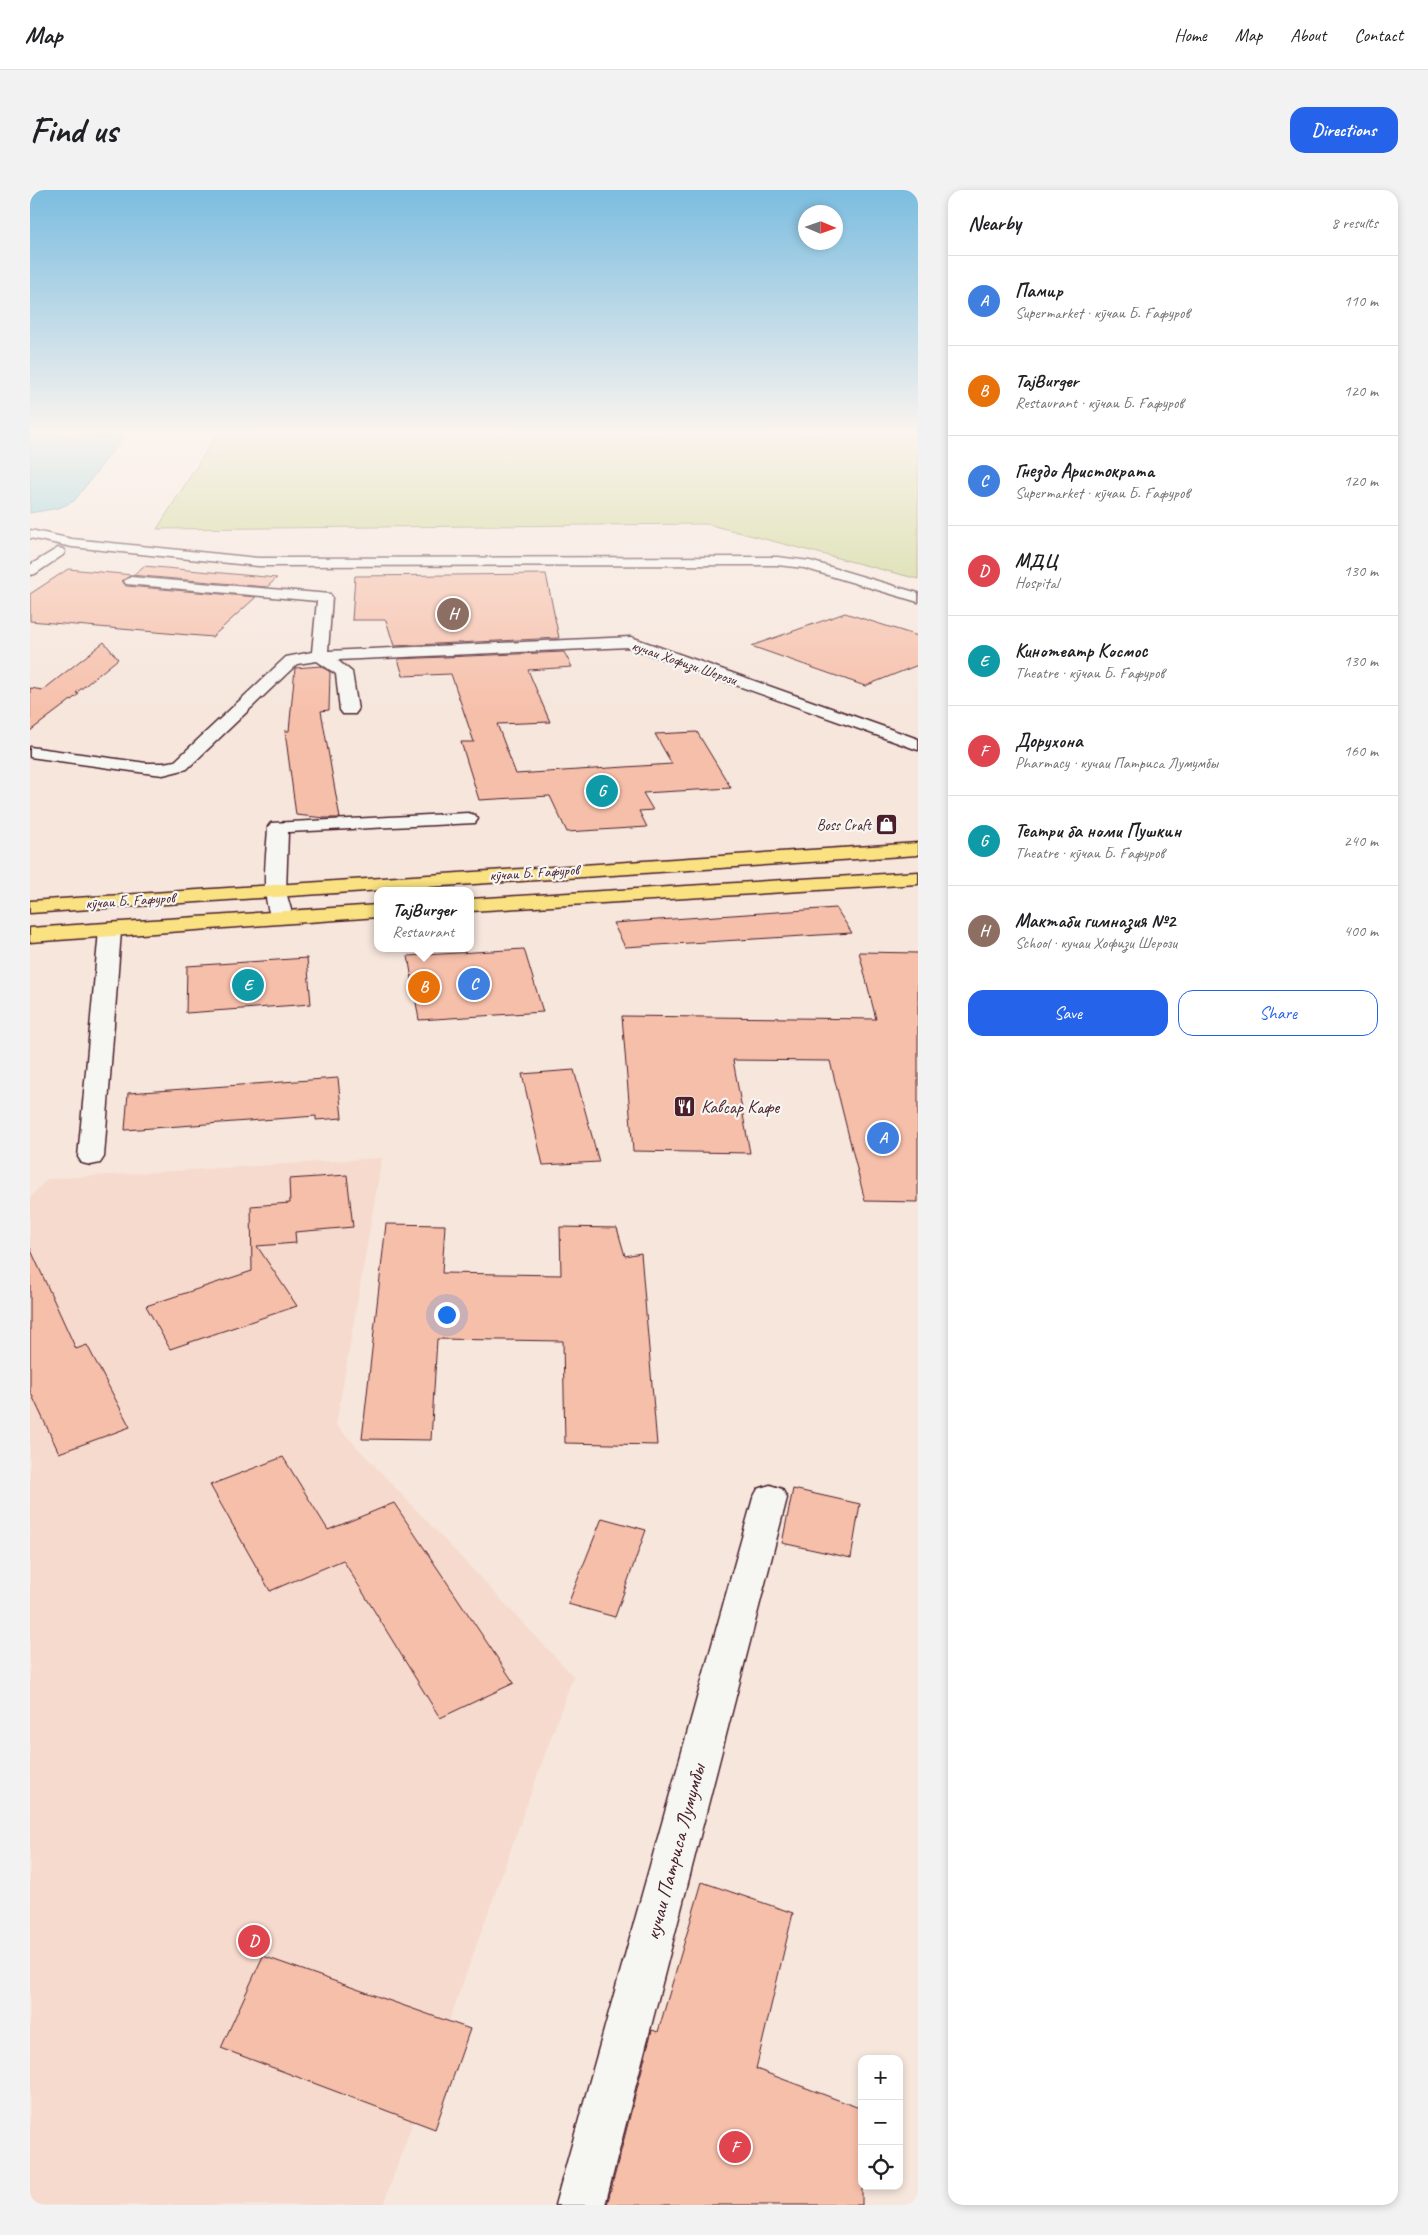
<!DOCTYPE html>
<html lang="en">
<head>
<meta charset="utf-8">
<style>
  :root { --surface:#fff; --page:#f2f2f2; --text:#202124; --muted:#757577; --line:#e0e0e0; --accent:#2563eb }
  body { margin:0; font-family:Caveat,sans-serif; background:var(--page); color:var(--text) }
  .controls { position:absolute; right:15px; bottom:15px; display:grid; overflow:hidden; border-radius:10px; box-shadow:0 2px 8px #0003 }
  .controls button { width:45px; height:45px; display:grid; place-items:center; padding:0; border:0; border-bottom:1px solid var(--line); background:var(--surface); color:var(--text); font:25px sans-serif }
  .compass { position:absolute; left:768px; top:15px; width:45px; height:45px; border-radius:50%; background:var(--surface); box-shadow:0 2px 8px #0003; rotate:92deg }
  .you { position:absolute; left:416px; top:1124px; width:18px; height:18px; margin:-12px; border:4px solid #fff; border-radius:50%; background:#1a73e8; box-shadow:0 0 0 8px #1a73e833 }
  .badge { display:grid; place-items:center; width:32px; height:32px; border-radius:50%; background:var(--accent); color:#fff; font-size:16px; font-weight:700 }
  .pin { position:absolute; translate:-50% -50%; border:2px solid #fff; box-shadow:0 1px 5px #0006 }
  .popup { position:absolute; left:344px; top:697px; width:100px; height:65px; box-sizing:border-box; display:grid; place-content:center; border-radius:10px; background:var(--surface); filter:drop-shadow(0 1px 4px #0005); font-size:16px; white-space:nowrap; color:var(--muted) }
  .popup b { font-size:19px; color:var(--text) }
  .popup::after { content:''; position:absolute; left:50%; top:100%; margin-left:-10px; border:10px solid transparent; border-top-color:var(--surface) }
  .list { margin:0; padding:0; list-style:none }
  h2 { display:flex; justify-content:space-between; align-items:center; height:65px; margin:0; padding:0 20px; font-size:21px }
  h2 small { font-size:16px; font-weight:400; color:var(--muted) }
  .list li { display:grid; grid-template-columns:32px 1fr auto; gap:15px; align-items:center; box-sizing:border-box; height:90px; padding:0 20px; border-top:1px solid var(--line) }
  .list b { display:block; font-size:19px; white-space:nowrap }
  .list p { margin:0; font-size:16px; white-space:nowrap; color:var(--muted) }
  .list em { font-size:16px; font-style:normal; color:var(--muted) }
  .actions { display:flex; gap:10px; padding:15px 20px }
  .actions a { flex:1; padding:11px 0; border:1px solid var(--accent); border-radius:15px; text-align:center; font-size:18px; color:var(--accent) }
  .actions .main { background:var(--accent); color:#fff }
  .icon { flex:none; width:28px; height:28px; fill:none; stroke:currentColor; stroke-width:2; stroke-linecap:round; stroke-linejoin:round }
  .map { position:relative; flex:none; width:888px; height:2015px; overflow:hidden; border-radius:15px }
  header { display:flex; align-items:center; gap:30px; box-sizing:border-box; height:70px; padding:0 25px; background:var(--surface); border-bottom:1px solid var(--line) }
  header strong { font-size:24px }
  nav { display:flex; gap:28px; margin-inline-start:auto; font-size:18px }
  .intro { display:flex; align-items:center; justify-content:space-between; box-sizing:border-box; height:120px; padding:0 30px }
  h1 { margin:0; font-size:35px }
  .button { padding:12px 22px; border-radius:15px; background:var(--accent); color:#fff; font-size:18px; font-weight:700 }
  main { display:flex; gap:30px; padding:0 30px }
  aside { flex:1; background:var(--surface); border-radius:15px; box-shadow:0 2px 8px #0003 }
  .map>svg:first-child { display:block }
</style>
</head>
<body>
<header>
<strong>Map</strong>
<nav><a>Home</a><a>Map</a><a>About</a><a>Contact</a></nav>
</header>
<div class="intro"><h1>Find us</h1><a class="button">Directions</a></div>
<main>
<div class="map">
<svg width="888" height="2015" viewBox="0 0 888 2015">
  <rect width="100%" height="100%" fill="#f6e6dc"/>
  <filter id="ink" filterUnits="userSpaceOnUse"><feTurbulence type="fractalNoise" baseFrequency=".02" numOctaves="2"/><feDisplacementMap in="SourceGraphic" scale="10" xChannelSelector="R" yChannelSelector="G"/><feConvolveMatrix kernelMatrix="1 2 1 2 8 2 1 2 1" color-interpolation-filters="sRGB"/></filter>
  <g filter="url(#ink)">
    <path fill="#f6dacd" d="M352,968L306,1235L543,1486L353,2015H0V1008L17,989Z"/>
    <path fill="#c6d387" stroke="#887959" d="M187,244H888V389L677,334L127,339Z"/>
    <path fill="#7acbd5" stroke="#678691" d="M0,244H96L44,311L29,318L0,323Z"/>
    <g fill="#f6bfaa" stroke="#4a1f2b">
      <path d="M114,376L247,388L237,397L101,385L92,391L96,396L226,407L182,447L0,431V404L38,379L103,385Z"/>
      <path d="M516,384L529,448L364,456L356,430H322L325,386Z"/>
      <path d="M815,423L888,446V475L835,496L721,456Z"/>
      <path d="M74,452L88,469L46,503L49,504L0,541V498L13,500Z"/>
      <path d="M534,462L542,477L498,480L520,532L467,534L486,584L642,574L625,544L667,542L701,598L613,603L623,620L609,621L617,637L537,642L520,606L449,610L431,552H444L421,484L373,486L368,469Z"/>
      <path d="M291,476L300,482L299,520L291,521L310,628H295L266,625L255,541H259L265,478Z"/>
      <path d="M806,718L822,743L595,757L583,733Z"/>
      <path d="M494,759L513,822L389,830L378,766Z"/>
      <path d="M829,762L888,763V1012L835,1011L800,871L703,870L720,963L603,961L592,826L846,829Z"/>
      <path d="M277,768L281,814L156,823L157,776Z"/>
      <path d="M544,880L569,972L513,975L492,884Z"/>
      <path d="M308,888L312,928L286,930V926L95,940L98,903Z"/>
      <path d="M317,985L323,1037L265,1042L266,1053L227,1056L267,1116L140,1159L116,1116L222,1081L221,1016L260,1013L259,989Z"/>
      <path d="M356,1034L415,1035L412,1083L531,1085L530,1037L587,1038L595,1066L611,1063L627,1255L535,1253L533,1151L407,1149L401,1250L332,1249Z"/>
      <path d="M0,1058L46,1159L57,1155L100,1237L29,1263L0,1201Z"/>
      <path d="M253,1267L298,1340L364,1313L484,1493L410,1528L313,1370L240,1401L180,1295Z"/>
      <path d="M763,1299L830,1314L821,1368L752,1353Z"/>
      <path d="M572,1328L616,1340L585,1427L538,1414Z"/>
      <path d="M672,1692L763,1723L726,1879L832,1919V2015H577L622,1840L628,1842Z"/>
      <path d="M233,1766L440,1839L405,1939L191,1858Z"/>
    </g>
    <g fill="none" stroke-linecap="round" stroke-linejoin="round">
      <defs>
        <g id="minor">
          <path d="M0,340L42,349L228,368L747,367L780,371L888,403V412L774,378L747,375L228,376L42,357L0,348Z"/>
          <path d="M28,358L33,359L35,362L33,365L5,384L0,385V375Z"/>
          <path d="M101,387L300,404L302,407L298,461L601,447L888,549V560L599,457L307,470L322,482L328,520L325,524H313L310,520L306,484L287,471L267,474L157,579L133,585L116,583L0,567V557L116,573H133L145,571L256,467L282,462L287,411L96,394L94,391Z"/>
          <path d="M438,623L445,625L448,629L445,633L258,642L256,702L263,727L260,732L252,733L244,732C229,710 237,663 238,637L241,633Z"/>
          <path d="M80,734L88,736L91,741L74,967L70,973L61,975L52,973L48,967L69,741L72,736Z"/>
          <path d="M740,1295L752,1299L757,1308L575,2015H525L723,1308L728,1299Z"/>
        </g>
        <g id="major">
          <path d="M888,653V665L0,723V711Z"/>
          <path d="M888,682V694L440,721V709Z"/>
          <path d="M348,715V727L0,752V738Z"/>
        </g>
      </defs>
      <use href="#minor" stroke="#4a1f2b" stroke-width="3"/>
      <use href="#major" stroke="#4a1f2b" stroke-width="3"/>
      <use href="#minor" fill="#f6f6f2" fill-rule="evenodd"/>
      <use href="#major" fill="#fae181" fill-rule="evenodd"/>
    </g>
  </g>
  <linearGradient id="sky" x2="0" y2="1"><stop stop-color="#7cbde0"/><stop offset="0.46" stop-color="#fbf4ef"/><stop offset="1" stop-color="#fbf4ef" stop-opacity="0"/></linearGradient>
  <rect width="888" height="526" fill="url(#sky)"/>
  <defs>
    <symbol id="shop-square" viewBox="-11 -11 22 22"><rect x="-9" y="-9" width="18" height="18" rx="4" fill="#4a1f2b" stroke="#f6f6f2"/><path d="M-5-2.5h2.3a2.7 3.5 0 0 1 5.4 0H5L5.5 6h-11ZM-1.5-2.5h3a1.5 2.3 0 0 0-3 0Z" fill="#fff"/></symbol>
    <symbol id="restaurant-square" viewBox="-11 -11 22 22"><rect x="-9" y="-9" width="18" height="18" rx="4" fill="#4a1f2b" stroke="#f6f6f2"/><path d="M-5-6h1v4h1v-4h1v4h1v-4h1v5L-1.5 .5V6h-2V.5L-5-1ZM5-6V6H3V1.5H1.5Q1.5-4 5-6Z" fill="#fff"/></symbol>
  </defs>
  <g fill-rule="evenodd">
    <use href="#shop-square" x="844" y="622" width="25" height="25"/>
    <use href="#restaurant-square" x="642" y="904" width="25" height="25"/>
  </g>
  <g text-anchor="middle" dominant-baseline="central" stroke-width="4.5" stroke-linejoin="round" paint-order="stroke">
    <g font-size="15" fill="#4a1f2b" stroke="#f6f6f2">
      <text transform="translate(654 473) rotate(19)">кучаи Хофизи Шерози</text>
      <text transform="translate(504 683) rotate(-4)">кӯчаи Б. Ғафуров</text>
      <text transform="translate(100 711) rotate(-4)">кӯчаи Б. Ғафуров</text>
    </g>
    <g font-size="15" fill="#4a1f2b" stroke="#f6f6f2" text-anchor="end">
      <text x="841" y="635">Boss Craft</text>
    </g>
    <g font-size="18" fill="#4a1f2b" stroke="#f6f6f2" text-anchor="start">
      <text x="671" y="917">Кавсар Кафе</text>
    </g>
    <g font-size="21" fill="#4a1f2b" stroke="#f6f6f2">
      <text transform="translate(645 1662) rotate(-75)">кучаи Патриса Лумумбы</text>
    </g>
  </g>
</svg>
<div class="controls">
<button>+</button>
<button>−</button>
<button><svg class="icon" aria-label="locate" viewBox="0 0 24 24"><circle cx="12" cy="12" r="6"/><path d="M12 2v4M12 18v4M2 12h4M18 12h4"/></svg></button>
</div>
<svg class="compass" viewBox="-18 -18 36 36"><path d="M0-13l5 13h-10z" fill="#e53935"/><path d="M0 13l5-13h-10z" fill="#757577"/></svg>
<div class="you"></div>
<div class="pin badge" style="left:853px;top:948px;background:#3f7fe0">A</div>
<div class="pin badge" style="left:394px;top:797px;background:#e8710a">B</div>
<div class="popup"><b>TajBurger</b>Restaurant</div>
<div class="pin badge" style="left:444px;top:794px;background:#3f7fe0">C</div>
<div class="pin badge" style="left:224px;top:1751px;background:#e0444e">D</div>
<div class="pin badge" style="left:218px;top:795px;background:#0f9aa8">E</div>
<div class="pin badge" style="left:705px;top:1957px;background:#e0444e">F</div>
<div class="pin badge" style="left:572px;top:601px;background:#0f9aa8">G</div>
<div class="pin badge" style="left:423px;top:424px;background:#8d6e63">H</div>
</div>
<aside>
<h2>Nearby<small>8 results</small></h2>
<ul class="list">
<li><span class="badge" style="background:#3f7fe0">A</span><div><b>Памир</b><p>Supermarket · кӯчаи Б. Ғафуров</p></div><em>110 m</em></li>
<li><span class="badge" style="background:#e8710a">B</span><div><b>TajBurger</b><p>Restaurant · кӯчаи Б. Ғафуров</p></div><em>120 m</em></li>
<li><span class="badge" style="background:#3f7fe0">C</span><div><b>Гнездо Аристократа</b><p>Supermarket · кӯчаи Б. Ғафуров</p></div><em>120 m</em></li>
<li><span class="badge" style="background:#e0444e">D</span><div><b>МДЦ</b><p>Hospital</p></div><em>130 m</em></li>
<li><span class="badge" style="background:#0f9aa8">E</span><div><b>Кинотеатр Космос</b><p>Theatre · кӯчаи Б. Ғафуров</p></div><em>130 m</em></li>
<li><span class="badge" style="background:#e0444e">F</span><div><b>Дорухона</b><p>Pharmacy · кучаи Патриса Лумумбы</p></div><em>160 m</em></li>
<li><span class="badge" style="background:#0f9aa8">G</span><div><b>Театри ба номи Пушкин</b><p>Theatre · кӯчаи Б. Ғафуров</p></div><em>240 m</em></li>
<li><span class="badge" style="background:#8d6e63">H</span><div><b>Мактаби гимназия №2</b><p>School · кучаи Хофизи Шерози</p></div><em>400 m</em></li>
</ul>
<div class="actions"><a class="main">Save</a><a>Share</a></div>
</aside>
</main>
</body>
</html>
